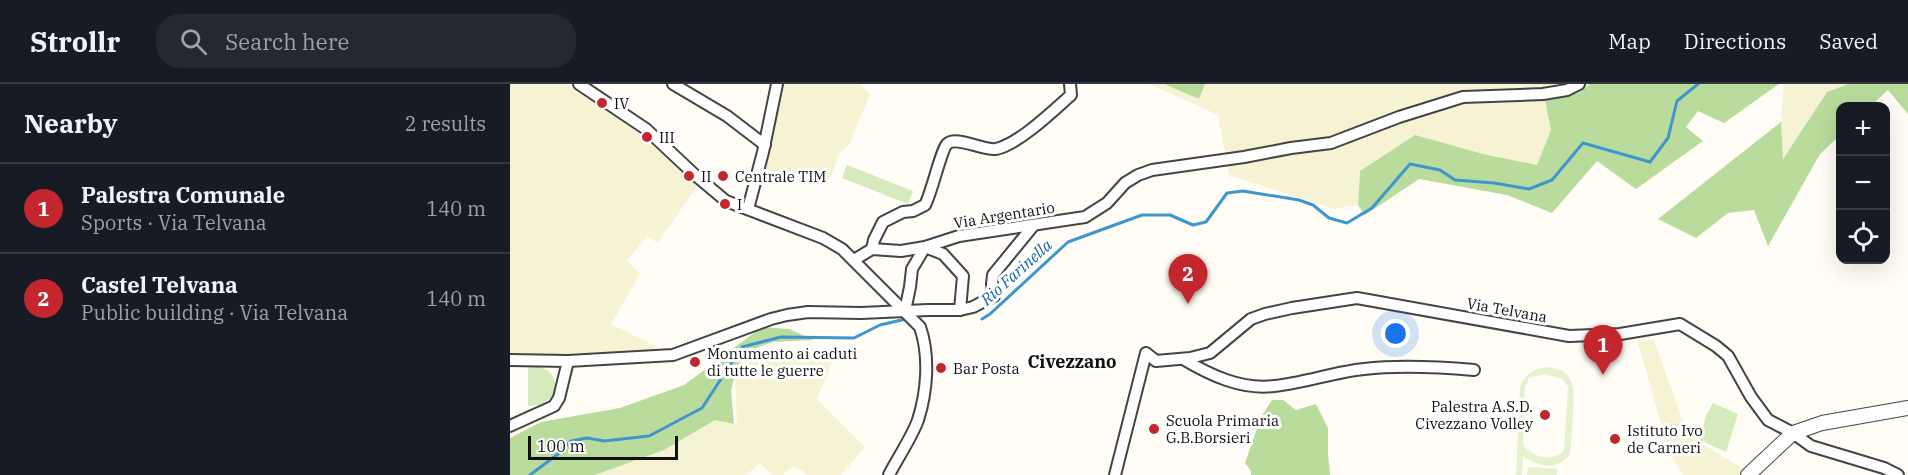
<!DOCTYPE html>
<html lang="en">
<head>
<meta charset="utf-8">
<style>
  :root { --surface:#171b24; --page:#242831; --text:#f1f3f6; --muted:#9ea1a6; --line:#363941; --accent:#c4262e }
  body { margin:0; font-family:"IBM Plex Serif",serif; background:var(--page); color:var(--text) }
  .controls { position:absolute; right:18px; top:18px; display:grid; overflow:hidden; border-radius:12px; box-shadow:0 6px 24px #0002 }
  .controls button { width:54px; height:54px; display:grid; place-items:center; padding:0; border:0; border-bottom:2px solid var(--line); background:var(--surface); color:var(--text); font:30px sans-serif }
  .scale { position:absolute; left:18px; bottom:15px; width:150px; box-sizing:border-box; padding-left:6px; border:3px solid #111; border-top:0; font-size:16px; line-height:21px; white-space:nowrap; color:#111; -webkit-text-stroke:4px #fff; paint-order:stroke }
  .you { position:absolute; left:886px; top:250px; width:21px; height:21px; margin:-15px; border:4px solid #fff; border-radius:50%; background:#1a73e8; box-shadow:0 0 0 9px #1a73e833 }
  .badge { display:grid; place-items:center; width:39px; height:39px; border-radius:50%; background:var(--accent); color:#fff; font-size:20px; font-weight:700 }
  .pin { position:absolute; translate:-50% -50px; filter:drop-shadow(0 2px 3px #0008) }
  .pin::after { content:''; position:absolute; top:32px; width:21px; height:18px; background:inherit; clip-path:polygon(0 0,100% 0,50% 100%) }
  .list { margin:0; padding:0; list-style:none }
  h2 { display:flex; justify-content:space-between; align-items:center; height:78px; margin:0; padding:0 24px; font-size:26px }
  h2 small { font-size:20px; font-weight:400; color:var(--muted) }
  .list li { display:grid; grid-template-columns:39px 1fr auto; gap:18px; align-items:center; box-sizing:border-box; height:90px; padding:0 24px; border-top:2px solid var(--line) }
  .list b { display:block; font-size:22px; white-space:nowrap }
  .list p { margin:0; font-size:20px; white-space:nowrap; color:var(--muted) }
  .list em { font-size:20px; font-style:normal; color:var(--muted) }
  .icon { flex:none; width:33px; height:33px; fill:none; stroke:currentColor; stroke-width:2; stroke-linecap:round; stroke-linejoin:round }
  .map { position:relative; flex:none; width:1398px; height:391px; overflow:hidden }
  header { display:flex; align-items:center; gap:36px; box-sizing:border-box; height:84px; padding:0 30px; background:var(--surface); border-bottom:2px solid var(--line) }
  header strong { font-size:28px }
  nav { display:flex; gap:33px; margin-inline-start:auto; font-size:21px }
  .search { width:420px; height:54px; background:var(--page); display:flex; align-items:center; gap:15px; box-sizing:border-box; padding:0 21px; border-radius:24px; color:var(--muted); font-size:22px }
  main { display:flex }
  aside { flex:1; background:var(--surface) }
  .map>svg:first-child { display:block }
</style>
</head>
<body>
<header>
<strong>Strollr</strong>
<div class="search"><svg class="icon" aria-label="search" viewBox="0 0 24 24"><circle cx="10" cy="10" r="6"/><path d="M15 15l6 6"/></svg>Search here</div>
<nav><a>Map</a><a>Directions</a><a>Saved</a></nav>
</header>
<main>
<aside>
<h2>Nearby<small>2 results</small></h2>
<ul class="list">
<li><span class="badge">1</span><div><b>Palestra Comunale</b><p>Sports · Via Telvana</p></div><em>140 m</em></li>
<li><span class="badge">2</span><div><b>Castel Telvana</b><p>Public building · Via Telvana</p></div><em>140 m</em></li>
</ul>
</aside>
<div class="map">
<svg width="1398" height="391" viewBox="0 0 1398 391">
  <rect width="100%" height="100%" fill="#fffdf5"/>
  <g fill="#f6f3d4">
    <path d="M0,0H56L124,45L187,102L148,159L137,152L117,177L130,190L101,240L147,263L136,270H0Z"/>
    <path d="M269,0H349L360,10L339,61L329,70L320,96L288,87L278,97L253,90Z"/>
    <path d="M639,0H654L689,15L695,0H1080L1069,9L1035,16L1041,46L1027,81L973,70L850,87L848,121L825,125L719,91L708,31Z"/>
    <path d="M1274,0H1338L1317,8L1272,76L1271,38Z"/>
    <path d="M1127,256H1144L1178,351L1235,386L1231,391H1173L1160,370Z"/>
    <path d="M327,267L307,315L355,363L331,391H299L284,382L273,391H262L250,379L236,391H85L154,366L205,336L227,341L225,293L249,269Z"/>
  </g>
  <g fill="#d5ebbd">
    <path d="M337,81L403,107L398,120L332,94Z"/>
    <path d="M18,282C39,283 45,288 46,308C37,318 31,322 18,322Z"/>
    <path d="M1203,319L1228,330L1216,368L1190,356L1196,332Z"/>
  </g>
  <g fill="#b9dc9c">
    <path d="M654,0H695L689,15Z"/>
    <path d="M1080,0H1269L1214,39L1188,27L1176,43L1193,57L1126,105L1087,77L1042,129L997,111L909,95L855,131L848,121L850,87L905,51L973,70L1027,81L1041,46L1035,16L1069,9Z"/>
    <path d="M1338,0H1398V30L1378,6L1361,22H1330V51L1310,70L1258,162L1244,126L1218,129L1186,154L1148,135L1271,38L1273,75L1317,8Z"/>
    <path d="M252,243L279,245L304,256L263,258L240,266L228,281L221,306L224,340L205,336L154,366L85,391H0V354L31,338L110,324L174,301Z"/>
    <path d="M762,316H773L786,326L806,320L818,344V370L820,391H741V387L735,379L751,333Z"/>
  </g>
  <g fill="#e6f2cf" fill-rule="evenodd">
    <path d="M1035,283C1068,285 1064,307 1063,332C1062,344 1061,357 1060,370C1048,388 1028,382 1013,372L1012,391H1006L1010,303C1015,290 1022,286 1035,283ZM1033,290L1053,295L1058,303L1054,365L1051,370C1035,377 1026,373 1013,362L1015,303L1019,294Z"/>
    <path d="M1018,383L1047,385V391H1017Z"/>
  </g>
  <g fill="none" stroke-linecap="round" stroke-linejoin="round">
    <g stroke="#3f96cf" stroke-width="3">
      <path d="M472,235L480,230L558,158L632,131H660L683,141L696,138L717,109L733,107L789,116L803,121L819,134L837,139L862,124L900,80L930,86L945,96L984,99L1019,105L1042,96L1073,59L1140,78L1158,54L1167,17L1188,0"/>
      <path d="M20,391L48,370L61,357L77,354L94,357L139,352L192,324L232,263L271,253L344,254L370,241L396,235"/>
    </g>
    <defs>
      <g id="minor">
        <path d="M69,0L136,45L185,91L216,117L313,154L332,165L410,243C420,272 417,308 408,336C402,353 387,375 379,391"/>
        <path d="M163,0L217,32L255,61"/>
        <path d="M238,125L253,68L267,0"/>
        <path d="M362,165L364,156L373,138L393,128L403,127L415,121C422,108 431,66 437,60C446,51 473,67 486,65C509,60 543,27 561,11L560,0"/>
        <path d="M344,176L362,165L391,167L415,163L433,170L453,192L450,226"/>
        <path d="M395,227L400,203L402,185L415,163L449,152L575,133L597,119L615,99L628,91L642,86L734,73L781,64L821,59L889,33L953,13L1033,10L1057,6L1069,0"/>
        <path d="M673,275C700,291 731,306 764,302C794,299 824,288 854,285C889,281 929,283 964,286"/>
        <path d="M0,276L58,277L163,271L261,235L277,231L298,228L351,229L418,226H450L463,223L484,212L482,200L483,191L523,142"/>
        <path d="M0,342L44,322L49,314L58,277"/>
        <path d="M605,391L636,269L646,277L680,274L700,269L741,235L755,230L782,224L847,214L1059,252L1110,250L1170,240L1206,262L1218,272L1241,313L1258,336L1283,349L1301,362L1374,384L1388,391"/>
      </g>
      <path id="tertiary" d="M1238,391L1283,349L1312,339L1398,324"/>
    </defs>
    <use href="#minor" stroke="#444" stroke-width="14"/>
    <use href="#tertiary" stroke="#444" stroke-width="16"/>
    <use href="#minor" stroke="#fff" stroke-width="10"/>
    <use href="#tertiary" stroke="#fff" stroke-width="14"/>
  </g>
  <g fill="#c4262e" stroke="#fff" stroke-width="2">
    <circle cx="92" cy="19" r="6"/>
    <circle cx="137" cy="53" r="6"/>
    <circle cx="179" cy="92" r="6"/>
    <circle cx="213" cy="92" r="6"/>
    <circle cx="215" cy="120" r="6"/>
    <circle cx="185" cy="278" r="6"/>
    <circle cx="431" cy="284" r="6"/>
    <circle cx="1035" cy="331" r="6"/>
    <circle cx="644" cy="345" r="6"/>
    <circle cx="1105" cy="355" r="6"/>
  </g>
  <g text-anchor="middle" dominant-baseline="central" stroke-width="6" stroke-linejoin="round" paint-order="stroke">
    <g font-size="15" fill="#111" stroke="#fff" text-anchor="start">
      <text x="104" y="19">IV</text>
      <text x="149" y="53">III</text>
      <text x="191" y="92">II</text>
      <text x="225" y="92">Centrale TIM</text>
      <text x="227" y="120">I</text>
      <text x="197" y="269">Monumento ai caduti<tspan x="197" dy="17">di tutte le guerre</tspan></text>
      <text x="443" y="284">Bar Posta</text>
      <text x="1023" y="322" text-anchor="end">Palestra A.S.D.<tspan x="1023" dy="17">Civezzano Volley</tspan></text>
      <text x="656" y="336">Scuola Primaria<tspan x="656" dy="17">G.B.Borsieri</tspan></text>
      <text x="1117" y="346">Istituto Ivo<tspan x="1117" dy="17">de Carneri</tspan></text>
    </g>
    <g font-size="15" fill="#111" stroke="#fff">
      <text transform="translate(494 131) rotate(-9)">Via Argentario</text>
      <text transform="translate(997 226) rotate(10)">Via Telvana</text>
    </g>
    <g font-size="16" font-style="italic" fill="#1768a6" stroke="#fff">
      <text transform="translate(506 188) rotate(-42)">Rio Farinella</text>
    </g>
    <g font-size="18" font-weight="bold" fill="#111" stroke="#fff">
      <text x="562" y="277">Civezzano</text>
    </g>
  </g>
</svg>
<div class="controls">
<button>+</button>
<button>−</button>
<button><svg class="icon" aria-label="locate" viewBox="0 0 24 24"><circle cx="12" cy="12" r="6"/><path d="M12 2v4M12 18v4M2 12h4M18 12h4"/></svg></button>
</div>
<div class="scale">100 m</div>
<div class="you"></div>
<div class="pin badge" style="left:1093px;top:291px">1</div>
<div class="pin badge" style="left:678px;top:220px">2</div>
</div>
</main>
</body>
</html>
